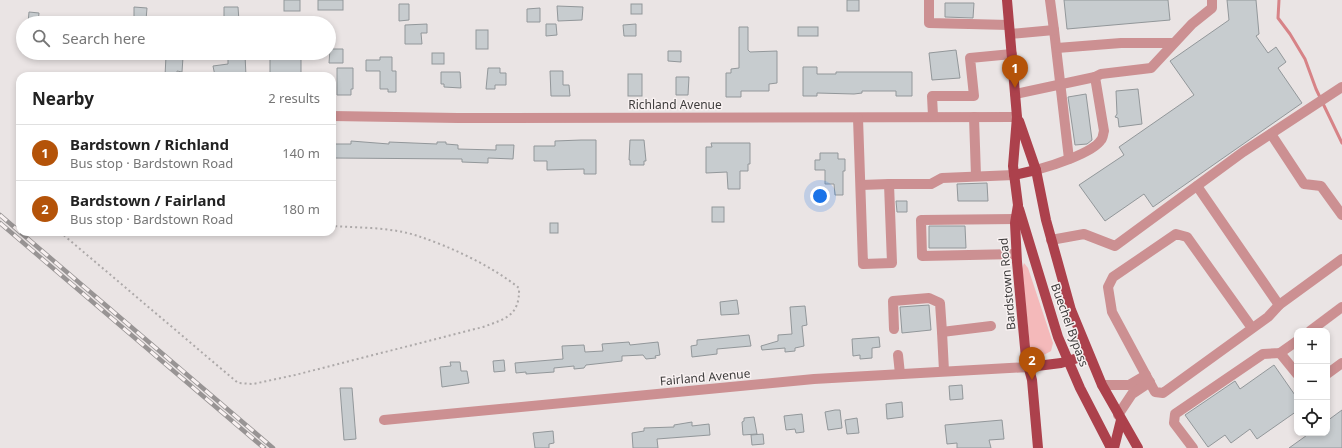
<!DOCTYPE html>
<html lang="en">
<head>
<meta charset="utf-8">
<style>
  :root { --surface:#fff; --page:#f6f6f6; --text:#222; --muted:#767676; --line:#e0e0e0; --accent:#b45309 }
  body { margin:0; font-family:"Noto Sans",sans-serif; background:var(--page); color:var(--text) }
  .controls { position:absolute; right:12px; bottom:12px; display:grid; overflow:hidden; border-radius:8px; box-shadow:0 2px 6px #0003 }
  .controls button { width:36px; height:36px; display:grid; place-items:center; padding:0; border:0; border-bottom:1px solid var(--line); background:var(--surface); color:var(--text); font:20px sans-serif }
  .you { position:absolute; left:820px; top:196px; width:14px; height:14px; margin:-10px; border:3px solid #fff; border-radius:50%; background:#1a73e8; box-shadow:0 0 0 6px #1a73e833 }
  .badge { display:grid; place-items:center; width:26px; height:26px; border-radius:50%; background:var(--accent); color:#fff; font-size:13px; font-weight:700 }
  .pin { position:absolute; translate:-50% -33px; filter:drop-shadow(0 1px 2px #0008) }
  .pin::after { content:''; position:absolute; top:21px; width:14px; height:12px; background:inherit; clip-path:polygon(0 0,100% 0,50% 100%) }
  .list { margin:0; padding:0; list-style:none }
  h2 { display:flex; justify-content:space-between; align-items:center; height:52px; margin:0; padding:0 16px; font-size:17px }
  h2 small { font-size:13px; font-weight:400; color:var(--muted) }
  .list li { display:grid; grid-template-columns:26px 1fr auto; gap:12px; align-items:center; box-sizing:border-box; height:56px; padding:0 16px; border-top:1px solid var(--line) }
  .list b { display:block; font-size:15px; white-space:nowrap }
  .list p { margin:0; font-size:13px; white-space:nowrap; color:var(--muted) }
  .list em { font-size:13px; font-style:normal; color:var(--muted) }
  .icon { flex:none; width:22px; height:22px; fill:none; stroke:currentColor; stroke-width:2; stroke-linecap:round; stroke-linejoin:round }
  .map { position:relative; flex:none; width:1342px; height:448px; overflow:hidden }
  .search { position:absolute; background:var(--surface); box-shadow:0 2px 6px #0003; left:16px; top:16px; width:320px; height:44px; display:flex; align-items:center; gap:10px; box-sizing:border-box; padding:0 14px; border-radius:22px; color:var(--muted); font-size:15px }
  .panel { position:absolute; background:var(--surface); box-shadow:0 2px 6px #0003; left:16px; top:72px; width:320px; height:164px; border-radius:12px }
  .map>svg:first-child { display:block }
</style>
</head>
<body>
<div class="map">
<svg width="1342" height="448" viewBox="0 0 1342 448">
  <rect width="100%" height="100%" fill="#eae4e4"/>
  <path fill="#f4b9ba" d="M1024,263L1028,268L1053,343L1051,351L1042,356L1033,355L1030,347L1022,269Z"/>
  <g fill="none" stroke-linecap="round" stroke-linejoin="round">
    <path stroke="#d78387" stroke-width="3" d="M1279,0L1278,18L1290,34L1305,59L1316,89L1342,143"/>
  </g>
  <g fill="#c7cccf" stroke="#92979a">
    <rect x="284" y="0" width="16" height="11"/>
    <rect x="318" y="0" width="25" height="10"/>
    <rect x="847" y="0" width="12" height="11"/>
    <path d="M1064,0H1168L1170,20L1067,29Z"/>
    <path d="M1227,0H1256L1259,34L1256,36L1268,53L1276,47L1286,62L1278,68L1302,103L1153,207L1144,194L1105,221L1079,185L1124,155L1119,147L1194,95L1170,61L1229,20Z"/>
    <path d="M945,3H974L973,18L945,17Z"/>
    <path d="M399,4H409V20L399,21Z"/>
    <rect x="631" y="4" width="11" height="10"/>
    <path d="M557,6L583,7L582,20L558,21Z"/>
    <path d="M134,7L147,8L146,20H134Z"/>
    <path d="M224,7H238L239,21H224Z"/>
    <path d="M540,8V22H527V9Z"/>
    <path d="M29,12L39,13L38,23H28Z"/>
    <path d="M427,24V33H421L422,44H405V25Z"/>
    <path d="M546,24H556L557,35L546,36Z"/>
    <path d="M636,24V36H624L623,25Z"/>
    <path d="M739,27H748V50L750,52L777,51V83L769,84V91H741V97H726V73H731V69L739,68Z"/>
    <rect x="798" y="27" width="20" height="9"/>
    <rect x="476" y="30" width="12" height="19"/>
    <path d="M330,49H343V63H329Z"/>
    <path d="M956,50L960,78L932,80L929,53Z"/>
    <path d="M668,51H681V62L668,61Z"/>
    <path d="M273,53H301V76H270V54Z"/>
    <rect x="432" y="53" width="12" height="11"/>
    <path d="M245,55L246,76H215L213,66L228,64V56Z"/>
    <path d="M166,56L183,57L182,72L177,71V76H165Z"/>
    <path d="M380,57H392V71H396V92H388V89H380V71H366V60H380Z"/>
    <path d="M803,67H817V74H836V72H912V96H896V91H862V93L854,94L817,93V96H803Z"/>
    <path d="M337,68H353V89H351V95H337Z"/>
    <path d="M488,68H500V73H506V85H495V89H486Z"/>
    <path d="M550,71H563V85H569L570,96H551Z"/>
    <path d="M441,72H460L461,88L444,87V84H441Z"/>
    <rect x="628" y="74" width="14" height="22"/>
    <path d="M676,77H689L688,95H676Z"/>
    <path d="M1138,89L1142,124L1119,127L1118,118L1115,117L1117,114L1116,91Z"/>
    <path d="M1086,94L1092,140L1087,144L1075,145L1068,97Z"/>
    <path d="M581,140H596V174H584V169L547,170V161H534V146H555V141Z"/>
    <path d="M630,140H644L646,161H644V165H630V160H629Z"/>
    <path d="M351,141L389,144V142L437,144V142H446V144L458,145V149L496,150V145H514L513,159L488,158V163L462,162V159L332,158V144H351Z"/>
    <path d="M711,143H750V164H748V171H740V189H728L727,172L706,173V147H712Z"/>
    <path d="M820,153H838V159H845V171H843V195H835L834,184H825V170H815V160H820Z"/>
    <path d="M987,183L988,201H958L957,184Z"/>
    <path d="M896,201H907V212H897Z"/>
    <rect x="712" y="207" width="12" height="15"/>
    <rect x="550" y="223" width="8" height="10"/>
    <path d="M929,226H965L966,248H929Z"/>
    <path d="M737,300L739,314L721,315L720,302Z"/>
    <path d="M929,305L931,330L902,333L900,307Z"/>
    <path d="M805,306L807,325L802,326L804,346L795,348V351L785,352V348L762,350L761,346L778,341V335L792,334L790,307Z"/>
    <path d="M749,335L751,346L717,349V354L692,357L691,346L697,345V340Z"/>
    <path d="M879,337L880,347L872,348V358L860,359V355L853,356L852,339Z"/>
    <path d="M629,342L630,345L658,342L660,355L655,356L656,358L646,359L643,355L622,356V361L586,365L584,368L574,369V366L554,368V372L526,374V372L516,373L515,363L563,359L562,346L584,345L585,352L603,351L602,344Z"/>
    <path d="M504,360L505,371L494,372L493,361Z"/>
    <path d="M450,362H460L461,371H467L469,383L442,387L440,367L451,366Z"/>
    <path d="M1274,365L1297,398V411L1257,439L1250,429L1231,443L1225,435L1208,447L1185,415L1235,381L1240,389Z"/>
    <path d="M962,385L963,399L950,400L949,386Z"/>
    <path d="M340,388H352L356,439L344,440Z"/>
    <path d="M902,402L903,417L887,419L886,404Z"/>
    <path d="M835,410H840L842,428L828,430L825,412Z"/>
    <path d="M1342,410V448H1289L1310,433H1327V421Z"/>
    <path d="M802,414L804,432L796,433L795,429L786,430L784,416Z"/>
    <path d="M754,417L757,434L743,435L742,422L744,421V418Z"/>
    <path d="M857,418L859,433L847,434L845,420Z"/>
    <path d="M1002,420L1004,439L989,440L991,448H957V443L947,444L945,425Z"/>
    <path d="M692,422V426L709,424L710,435L657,439L658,448H633L632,433L644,431V428L674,427V425Z"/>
    <path d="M553,431L554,443L549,444V448H535L533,433Z"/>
    <path d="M763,434L764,444L752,445L751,435Z"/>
  </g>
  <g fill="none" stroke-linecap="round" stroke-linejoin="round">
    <path stroke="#ada9a9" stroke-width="2" stroke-dasharray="2 3" stroke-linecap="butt" d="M60,232L238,383L253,384L295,375L483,327C505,319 520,316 519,288C492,266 451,247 418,236C391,227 360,228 332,226"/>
    <g stroke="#cc9092" stroke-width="10">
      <path d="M929,0V23L1009,25"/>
      <path d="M1054,30L1069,159"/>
      <path d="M1010,34L1054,30L1050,0"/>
      <path d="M1057,48L1121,43H1173"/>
      <path d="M1015,94L1095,77"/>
      <path d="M332,116L458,118L1017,117"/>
      <path d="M933,116L932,96H974L970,58L1012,54"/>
      <path d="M974,117L976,176"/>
      <path d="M858,118L863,264L892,263L889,184H931L942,178L1014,175"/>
      <path d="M1271,134L1304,184L1321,186L1342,215"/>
      <path d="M1036,170C1051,166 1093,153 1101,140C1103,138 1103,134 1104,131L1095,77L1101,74L1151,68L1192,24L1212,8V0"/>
      <path d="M861,185L889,184"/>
      <path d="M1197,186L1279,305L1342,259"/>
      <path d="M1015,219L921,220L922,256L1016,254"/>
      <path d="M1051,240L1084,234L1115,246L1243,152L1342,87"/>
      <path d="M1252,328L1187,237L1176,234L1113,277L1108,287L1112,312L1155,392L1163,393L1268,317L1279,305"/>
      <path d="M894,329L893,301L929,298L940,303L942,332"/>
      <path d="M1310,331L1342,307"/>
      <path d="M1280,353L1297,374"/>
      <path d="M898,355L900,374"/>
      <path d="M944,371L942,332L991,326"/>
      <path d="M1327,374L1342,363"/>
      <path d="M1102,385H1129L1146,375"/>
      <path d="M1118,415L1132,394L1150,382"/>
      <path d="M384,420L814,379L1029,367"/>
      <path d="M1193,448L1174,423L1175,414L1263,354L1280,353L1297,341"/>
    </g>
    <g stroke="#ac414c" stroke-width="10">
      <path d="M1007,0L1017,117L1013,166L1018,205L1015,223L1017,262L1026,358L1032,380L1038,448"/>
      <path d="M1019,121L1036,170L1046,220L1071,310L1102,385L1138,448"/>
      <path d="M1014,175L1036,170"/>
      <path d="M1019,209L1058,337L1080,388L1111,448"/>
      <path d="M1029,367L1061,363L1088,355"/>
      <path d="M1114,448L1121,420"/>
    </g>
    <defs>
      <g id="rail">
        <path d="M0,215L273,448"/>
        <path d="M0,223L264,448"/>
      </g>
    </defs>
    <use href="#rail" stroke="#989494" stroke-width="4.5"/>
    <use href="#rail" stroke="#f8f1f1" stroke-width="3" stroke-dasharray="9" stroke-linecap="butt"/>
  </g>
  <g text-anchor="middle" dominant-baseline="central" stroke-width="3" stroke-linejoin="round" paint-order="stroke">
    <g font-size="12" fill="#3e3c3c" stroke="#f8f1f1">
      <text x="675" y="104">Richland Avenue</text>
      <text transform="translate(1007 284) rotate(-95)">Bardstown Road</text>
      <text transform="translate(1070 325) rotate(70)">Buechel Bypass</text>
      <text transform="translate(705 377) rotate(-5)">Fairland Avenue</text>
    </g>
  </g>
</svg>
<div class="controls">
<button>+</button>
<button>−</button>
<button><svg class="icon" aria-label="locate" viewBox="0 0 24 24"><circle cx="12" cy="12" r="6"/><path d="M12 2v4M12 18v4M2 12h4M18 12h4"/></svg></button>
</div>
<div class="you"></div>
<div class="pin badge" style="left:1015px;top:88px">1</div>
<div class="pin badge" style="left:1032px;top:380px">2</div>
<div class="search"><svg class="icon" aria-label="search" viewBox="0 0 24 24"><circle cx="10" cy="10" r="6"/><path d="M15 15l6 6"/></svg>Search here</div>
<section class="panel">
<h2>Nearby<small>2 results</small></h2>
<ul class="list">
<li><span class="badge">1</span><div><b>Bardstown / Richland</b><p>Bus stop · Bardstown Road</p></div><em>140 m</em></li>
<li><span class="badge">2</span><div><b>Bardstown / Fairland</b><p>Bus stop · Bardstown Road</p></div><em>180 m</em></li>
</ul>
</section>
</div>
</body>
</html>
